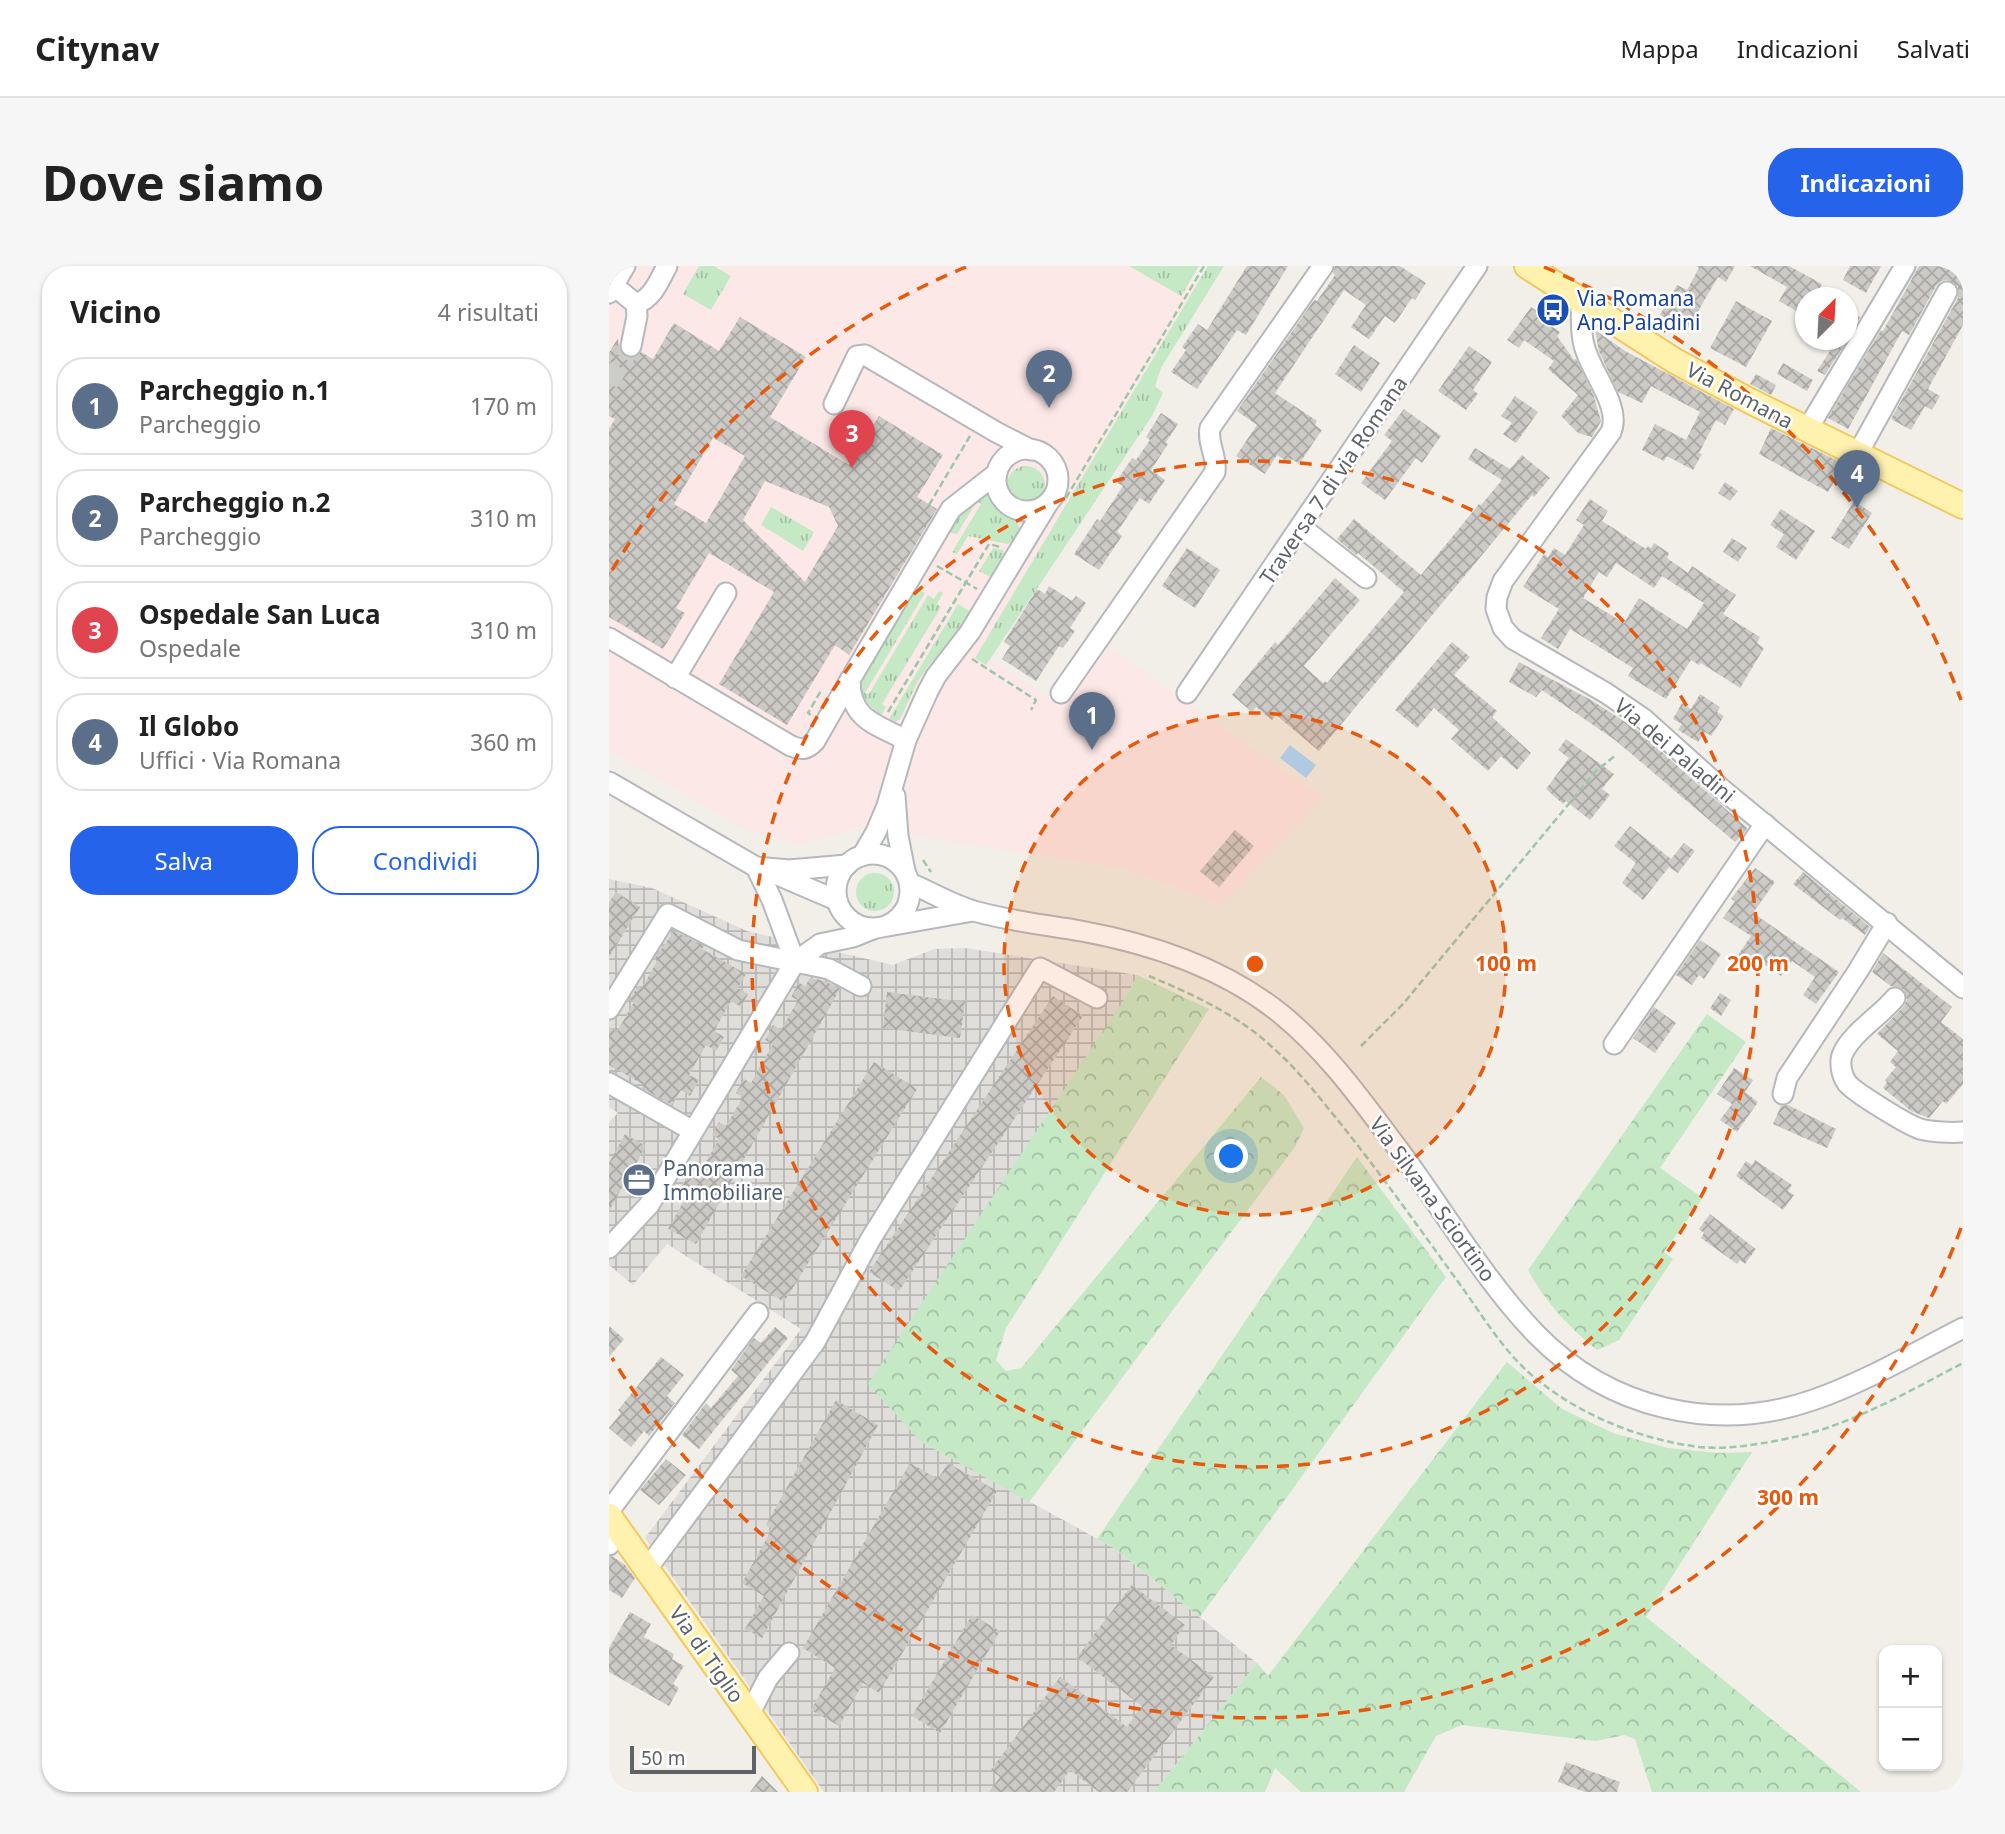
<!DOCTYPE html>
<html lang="it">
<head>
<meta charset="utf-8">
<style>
  :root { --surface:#fff; --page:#f6f6f6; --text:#222; --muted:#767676; --line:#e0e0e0; --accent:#2563eb }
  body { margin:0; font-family:"Noto Sans",sans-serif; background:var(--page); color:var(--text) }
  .controls { position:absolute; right:21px; bottom:21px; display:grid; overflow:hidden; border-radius:14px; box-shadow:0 2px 5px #0004 }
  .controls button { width:63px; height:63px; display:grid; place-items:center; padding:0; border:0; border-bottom:2px solid var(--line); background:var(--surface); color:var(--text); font:35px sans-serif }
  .compass { position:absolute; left:1186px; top:21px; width:63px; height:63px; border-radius:50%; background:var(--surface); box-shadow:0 2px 5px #0004; rotate:24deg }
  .scale { position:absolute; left:21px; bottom:18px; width:126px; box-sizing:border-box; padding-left:7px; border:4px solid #5f6368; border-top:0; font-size:19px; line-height:24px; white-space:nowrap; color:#5f6368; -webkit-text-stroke:5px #fff; paint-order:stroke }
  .you { position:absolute; left:623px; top:891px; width:24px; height:24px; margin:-18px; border:5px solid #fff; border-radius:50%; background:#1a73e8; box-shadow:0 0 0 10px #1a73e833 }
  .badge { display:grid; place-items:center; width:46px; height:46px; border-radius:50%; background:var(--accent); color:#fff; font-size:23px; font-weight:700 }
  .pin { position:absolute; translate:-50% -58px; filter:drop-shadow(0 2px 4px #0008) }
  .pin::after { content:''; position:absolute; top:37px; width:24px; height:21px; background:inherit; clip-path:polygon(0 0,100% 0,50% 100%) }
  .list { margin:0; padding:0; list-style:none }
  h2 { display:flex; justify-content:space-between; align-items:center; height:91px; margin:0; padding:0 28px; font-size:30px }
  h2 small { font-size:23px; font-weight:400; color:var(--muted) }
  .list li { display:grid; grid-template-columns:46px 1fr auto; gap:21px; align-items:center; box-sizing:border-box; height:98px; margin:0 14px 14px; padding:0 14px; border:2px solid var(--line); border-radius:28px }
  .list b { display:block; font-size:26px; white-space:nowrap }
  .list p { margin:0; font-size:23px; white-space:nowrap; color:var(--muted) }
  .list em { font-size:23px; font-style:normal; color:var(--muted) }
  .actions { display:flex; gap:14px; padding:21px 28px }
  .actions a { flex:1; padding:16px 0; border:2px solid var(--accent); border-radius:28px; text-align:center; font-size:24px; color:var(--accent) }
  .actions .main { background:var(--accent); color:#fff }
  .map { position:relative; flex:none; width:1354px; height:1526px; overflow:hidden; border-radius:28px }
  header { display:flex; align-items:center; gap:42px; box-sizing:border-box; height:98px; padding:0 35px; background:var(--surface); border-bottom:2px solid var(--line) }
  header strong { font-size:33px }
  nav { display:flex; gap:38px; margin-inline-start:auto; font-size:24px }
  .intro { display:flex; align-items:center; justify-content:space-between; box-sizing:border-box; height:168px; padding:0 42px }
  h1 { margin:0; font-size:49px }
  .button { padding:18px 32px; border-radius:28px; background:var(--accent); color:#fff; font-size:24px; font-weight:700 }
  main { display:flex; gap:42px; padding:0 42px }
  aside { flex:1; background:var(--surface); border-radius:28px; box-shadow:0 2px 5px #0004 }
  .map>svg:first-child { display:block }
</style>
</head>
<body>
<header>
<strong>Citynav</strong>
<nav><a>Mappa</a><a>Indicazioni</a><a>Salvati</a></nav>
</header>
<div class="intro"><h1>Dove siamo</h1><a class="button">Indicazioni</a></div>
<main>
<aside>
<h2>Vicino<small>4 risultati</small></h2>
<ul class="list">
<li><span class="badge" style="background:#5c6f8a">1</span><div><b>Parcheggio n.1</b><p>Parcheggio</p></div><em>170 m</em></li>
<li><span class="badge" style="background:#5c6f8a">2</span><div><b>Parcheggio n.2</b><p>Parcheggio</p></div><em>310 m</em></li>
<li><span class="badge" style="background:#e0444e">3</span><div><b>Ospedale San Luca</b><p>Ospedale</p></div><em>310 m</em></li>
<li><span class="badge" style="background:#5c6f8a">4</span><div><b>Il Globo</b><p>Uffici · Via Romana</p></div><em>360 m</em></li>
</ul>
<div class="actions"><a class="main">Salva</a><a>Condividi</a></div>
</aside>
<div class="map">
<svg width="1354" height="1526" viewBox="0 0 1354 1526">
  <defs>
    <pattern id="industrial-grid" width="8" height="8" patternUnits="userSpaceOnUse" patternTransform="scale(1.75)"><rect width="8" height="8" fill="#e0deda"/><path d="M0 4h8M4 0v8" fill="none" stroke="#b9b8b5"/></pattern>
    <pattern id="grass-tufts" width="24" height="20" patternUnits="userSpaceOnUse" patternTransform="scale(1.75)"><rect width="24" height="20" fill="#c5e8c5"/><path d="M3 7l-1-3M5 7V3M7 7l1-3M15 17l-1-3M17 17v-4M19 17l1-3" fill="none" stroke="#a3c0a4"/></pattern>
    <pattern id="forest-crowns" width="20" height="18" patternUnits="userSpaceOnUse" patternTransform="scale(1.75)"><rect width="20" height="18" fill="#c5e8c5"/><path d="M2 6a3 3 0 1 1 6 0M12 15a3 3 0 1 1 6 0" fill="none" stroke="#a3c0a4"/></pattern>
    <pattern id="building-cross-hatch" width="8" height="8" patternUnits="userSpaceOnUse" patternTransform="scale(1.75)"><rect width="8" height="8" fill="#cccac5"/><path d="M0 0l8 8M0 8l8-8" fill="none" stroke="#a9a8a4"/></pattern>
  </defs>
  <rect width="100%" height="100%" fill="#f1efe8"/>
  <path fill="url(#industrial-grid)" d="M0,613L43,622L138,665L284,699L325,683L356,682L528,709L311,1175L505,1282L648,1397L545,1526H215L36,1272L192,1063L58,978L24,1019L0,999V968L3,965L0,963V856L9,847L0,841Z"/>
  <path fill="#fce8e6" d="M0,0H550L594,25L372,386L454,442L497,379L714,532L612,639L517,603L251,561L190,579L135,563L0,484Z"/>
  <g fill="url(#grass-tufts)">
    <path d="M90,0H105L122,10L102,44L74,28Z"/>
    <path d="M520,0H590L572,30Z"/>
    <path d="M599,0H615L552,102L546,120L554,127L543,150L377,399L366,392Z"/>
    <circle cx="417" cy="219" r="19"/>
    <path d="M379,225C388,242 408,249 411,264L404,276L398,278L359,270L348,288L343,286L372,238L368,235L348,268L334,265L341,252Z"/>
    <path d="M162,241L205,266L194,285L152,259Z"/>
    <path d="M384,282L394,284L395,290L383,312L370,305Z"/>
    <path d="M302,319L316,327L256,427L260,428L319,329L325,333L330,325L334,327L328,338L332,341L273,438L277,441L272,450C259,438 249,429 250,410Z"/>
    <path d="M349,338L362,346L346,371L320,399L309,415L291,453L286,456L280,453Z"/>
    <circle cx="266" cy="626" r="19"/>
  </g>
  <g fill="url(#forest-crowns)">
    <path d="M528,709L600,743L397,1062L387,1094L397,1105L412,1102L652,811L675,829L695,862L686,881L420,1236L311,1175L259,1118L522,723Z"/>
    <path d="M1098,748L1137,776L1051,902L1094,932L1055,986L1064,993L1010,1074L988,1084C959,1060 937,1037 919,1004Z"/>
    <path d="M748,891L837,1011L591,1351L505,1282L488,1273Z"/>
    <path d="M898,1096L953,1143L1004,1167L1059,1182L1108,1187L1143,1186L1037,1351L1252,1526H1043L1026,1473L1015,1469L987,1475L853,1459L827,1470L795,1526H692L666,1502L656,1526H545L648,1397L659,1410Z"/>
  </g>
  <path fill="#aadaff" d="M681,479L707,499L697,512L671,492Z"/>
  <g fill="url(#building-cross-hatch)" fill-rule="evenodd">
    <path d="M638,0H679L637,69L628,64L588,123L562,106L577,84L573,81L589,58L598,64Z"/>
    <path d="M726,0H791L817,17L806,34L803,32L786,57L776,50L760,73L742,61L757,39L735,24L666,127L708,155L706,159L713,164L690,198L683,193L680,197L668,189L656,208L627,190L648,159L628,145L705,34L708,35L726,9L724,7Z"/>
    <path d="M1087,0H1126L1117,16L1109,11L1078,64L1051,49L1068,19L1078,24L1090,2Z"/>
    <path d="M1141,0H1180L1213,18L1205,32H1196V50L1170,35L1178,21Z"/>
    <path d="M1241,0H1272L1257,27L1234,14Z"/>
    <path d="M1310,0H1354V59L1319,123L1331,130L1323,144L1316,140L1302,164L1282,153L1349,32V20L1338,14L1332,15L1327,20L1300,69L1293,65L1239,163L1219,152L1272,64L1274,65Z"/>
    <path d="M1127,35L1163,55L1137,101L1101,82Z"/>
    <path d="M922,41L933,49L931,52L951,66L948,70L965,94L967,93L984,128L992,155L983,171L969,167L952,150L969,129L939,103L945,95L915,74L910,82L898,74Z"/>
    <path d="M1244,47L1251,51L1238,72V56Z"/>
    <path d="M131,51L197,91L161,151L240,199L270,150L334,189L308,231L328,243L240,389L226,379L178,459L110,418L165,326L100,287L67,342L76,347L54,383L0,351V163L6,153L0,150V87L9,72L10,83L14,90L25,92L32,86L44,93L65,57L110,85ZM104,172L136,190L97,257L65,238ZM156,215L220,241L229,260L196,316L134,254Z"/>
    <path d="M986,64L1016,85L1125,143L1116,159L1107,154L1090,187L1093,188L1084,204L1058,190L1055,195L1033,184L1046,158L1077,174L1091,146L1042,120L1033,137L1009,126L990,85Z"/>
    <path d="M1228,74H1238L1216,109L1208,105Z"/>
    <path d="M745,79L771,97L752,126L726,108Z"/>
    <path d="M860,80L883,96L864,124L869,128L857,144L829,125Z"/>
    <path d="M1174,97L1204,114L1198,125L1168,108Z"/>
    <path d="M1147,108L1167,119L1162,129L1141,118Z"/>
    <path d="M906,130L929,146L907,177L894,168L903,157L892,150Z"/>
    <path d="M795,143L832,170L813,197L807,192L776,234L752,217L783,175L775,169Z"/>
    <path d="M552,147L569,158L557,176L559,178L542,204L556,214L540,238L531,232L508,266L513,270L490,304L465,288L488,253L491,255L514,220L507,216L523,192L527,194L541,174L537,171Z"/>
    <path d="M1162,162L1235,198L1219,226L1150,188Z"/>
    <path d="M866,182L901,203L913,189L941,212L925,231L923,229L710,485L667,449L663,454L647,441L643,446L623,429L666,376L669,379L726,312L751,334L695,400L714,417L716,415L718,417L795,326L749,287L747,289L728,273L745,253L812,309L870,238L872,239L893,214L859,193Z"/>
    <path d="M1116,216L1129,225L1121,235L1109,227Z"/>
    <path d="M981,233L999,245L993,255L1037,283L1039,280L1042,282L1045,277L1060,287L1058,292L1079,307L1083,300L1127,329L1114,348L1151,371L1148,377L1155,382L1131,422L1092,397L1090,399L1082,394L1057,433L1019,410L1024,402L961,363L949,383L932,372L950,343L914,321L935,288L939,291L945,282L956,289L975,259L967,254ZM1007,297L1045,322L1053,310L1095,337L1078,363L1030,332L1015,357L974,332L990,306L998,311Z"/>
    <path d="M1245,235L1263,247L1240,283L1222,272Z"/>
    <path d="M1172,243L1206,265L1187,294L1167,281L1175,268L1161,259Z"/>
    <path d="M1123,272L1138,282L1129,296L1114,286Z"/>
    <path d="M578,282L611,304L586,342L553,320Z"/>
    <path d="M440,320L463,335L467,330L477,337L461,362L466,365L454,382L450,380L427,415L393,393L401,380L395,376L428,323L436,328Z"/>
    <path d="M843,376L861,391L845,409L888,445L883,451L922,487L908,504L892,490L879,505L842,473L850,464L825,442L808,462L786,444Z"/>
    <path d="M910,396L982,434L1027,463L1138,562L1137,565L1126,576L1006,474L933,424L927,431L900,416Z"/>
    <path d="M1091,428L1111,441L1108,446L1115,450L1102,470L1096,466L1089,476L1069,464L1073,458L1064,453L1073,437L1082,443Z"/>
    <path d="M957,473L1005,508L993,523L1001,529L981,554L957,535L954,538L937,523L960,492L949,484Z"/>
    <path d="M1021,560L1062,593L1075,577L1086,585L1069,607L1060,601L1034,634L1013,617L1027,597L1005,580Z"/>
    <path d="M626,564L645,580L610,621L591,605Z"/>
    <path d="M1146,602L1166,616L1144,647L1230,706L1207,738L1194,729L1206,711L1183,695L1172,710L1146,692L1142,698L1129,689L1142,670L1114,652L1126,635L1122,633Z"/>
    <path d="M1194,606L1261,661L1256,669L1233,652L1231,654L1184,618Z"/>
    <path d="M7,626L31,641L0,691V637Z"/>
    <path d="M65,665L95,680L93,683L137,708L129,722L139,728L132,741L122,735L105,765L115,771L107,785L97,779L80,809L90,814L81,830L72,824L63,839L33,822L35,819L0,799V761L8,766L25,736L21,733L29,720L33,722L48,695L45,693Z"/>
    <path d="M1091,674L1112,688L1095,713L1090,709L1083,719L1067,709Z"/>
    <path d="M1274,687L1343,741L1332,756L1354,773V818L1337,838L1334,835L1320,852L1302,845L1274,822L1278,816L1276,814L1287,801L1281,796L1289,785L1268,768L1295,740L1298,734L1294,723L1282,720L1263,706Z"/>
    <path d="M201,712L216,715L231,723L87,978L59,963L80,926L72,921L80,909L87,913L110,873L103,869L110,856L117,860L134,831L127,827L135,813L142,817L164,778L156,774L164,759L172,764L189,734L182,731L190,717L196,720Z"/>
    <path d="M278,726L356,736L351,772L274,762Z"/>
    <path d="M1111,727L1122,734L1112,750L1101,742Z"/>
    <path d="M444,730L474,750L290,1025L260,1006Z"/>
    <path d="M1045,741L1067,757L1046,787L1024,772Z"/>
    <path d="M265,796L308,823L175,1036L132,1010Z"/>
    <path d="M1125,802L1144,814L1136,826L1149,836L1128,866L1111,854L1123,838L1108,828Z"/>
    <path d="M1179,839L1227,863L1218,882L1164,858L1172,840Z"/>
    <path d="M16,868L37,880L25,901L35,906L25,924L15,918L0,945V897Z"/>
    <path d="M1146,894L1183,919L1179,925L1185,929L1174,944L1127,910L1137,895L1143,899Z"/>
    <path d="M1101,948L1147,983L1136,998L1131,994L1128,998L1092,972L1095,967L1090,963Z"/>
    <path d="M0,1060L15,1073L0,1091Z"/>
    <path d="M166,1061L179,1072L90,1183L73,1169L97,1137L102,1142L129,1110L122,1104L145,1072L152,1077Z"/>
    <path d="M52,1091L75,1109L58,1130L66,1137L40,1170L35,1165L22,1181L0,1162L12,1147L9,1144Z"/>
    <path d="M227,1134L269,1159L153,1372L136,1363L155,1330L133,1317L163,1263L157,1259Z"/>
    <path d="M57,1193L77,1209L50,1239L31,1224Z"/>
    <path d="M301,1197L329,1213L339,1197L388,1225L270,1427L254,1417L230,1460L202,1444L226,1402L194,1382Z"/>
    <path d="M3,1290L16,1299L26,1312L13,1332L0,1324V1291Z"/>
    <path d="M523,1319L576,1359L562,1379L605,1411L518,1526H490L461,1504L445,1526H380L391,1511L382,1504L451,1411L518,1461L533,1440L468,1391Z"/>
    <path d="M21,1346L42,1358L35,1371L65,1388L63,1393L75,1400L64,1418L70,1422L60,1440L0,1406V1382Z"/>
    <path d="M363,1349L391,1365L331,1467L303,1450Z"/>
    <path d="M957,1496L1011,1516L1008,1526H976L949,1516Z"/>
    <path d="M153,1510L169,1526H141Z"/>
  </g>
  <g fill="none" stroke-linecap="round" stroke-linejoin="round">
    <path stroke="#ccccc8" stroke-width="19" stroke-dasharray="19 10" stroke-linecap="butt" d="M0,117L22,80"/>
    <defs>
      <g id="minor">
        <path d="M4,19L27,38L28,50L22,80"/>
        <path d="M0,27L16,0"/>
        <path d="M972,35C973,50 971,65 975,79C981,106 1013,140 1002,166L894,315L888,331L887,343L894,362L904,373L997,427L1035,453L1114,524L1354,722"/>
        <path d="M27,38C44,32 50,15 58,0"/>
        <path d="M225,138L248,90L256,89L387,166L422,184"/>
        <path d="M1198,164L1296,0"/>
        <circle cx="418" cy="214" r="31"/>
        <path d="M1248,189L1338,26"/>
        <path d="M692,261L757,312"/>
        <path d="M0,372L182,480C193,484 198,484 206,475L241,414"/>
        <path d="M66,412L117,327"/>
        <path d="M452,427L606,206C608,187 598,179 601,162L714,0"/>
        <path d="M578,427L868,0"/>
        <path d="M297,474C266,458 241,453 241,414L342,243L388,207"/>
        <path d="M0,516L147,601L180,604L238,599"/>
        <path d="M286,530L289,570L296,605"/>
        <circle cx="264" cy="625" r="37"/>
        <path d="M253,590L267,566L278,540L297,474L319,425L327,410L361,366L439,237"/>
        <path d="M147,601L163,634L186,696L211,678L244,671L264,663"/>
        <path d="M164,607L227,634"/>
        <path d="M301,617C322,626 343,639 365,645C400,655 437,659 472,665C543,678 615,702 672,748C720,787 756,839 793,888C836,947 877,1016 927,1068C1000,1143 1106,1168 1204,1134C1256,1116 1305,1087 1354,1062"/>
        <path d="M279,660L364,645"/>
        <path d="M1286,732C1271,750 1243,767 1234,787C1230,795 1232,809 1238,817C1246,827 1299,859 1311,863C1323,866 1342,867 1354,866"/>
        <path d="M0,743L59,648L129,684L220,703L252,720"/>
        <path d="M1005,778L1156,558"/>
        <path d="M0,817L84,865"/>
        <path d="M1174,828L1178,812L1249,705L1278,657"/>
        <path d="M0,982L40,939L186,696"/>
        <path d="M0,1245L149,1047"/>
        <path d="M0,1279L10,1264"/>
        <path d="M38,1303L206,1076L261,974L431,702L488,732"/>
        <path d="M141,1447L159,1412L180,1387"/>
      </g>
      <g id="major">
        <path d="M918,0L1066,95L1141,135L1354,240"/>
        <path d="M0,1250L196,1526"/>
      </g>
    </defs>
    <use href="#minor" stroke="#b5b8bc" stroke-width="23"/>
    <use href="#major" stroke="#f2c960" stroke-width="28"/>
    <g stroke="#9cc7a9" stroke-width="2.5" stroke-dasharray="7 3.5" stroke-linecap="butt">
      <path d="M457,232L595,0"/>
      <path d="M320,239L361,170"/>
      <path d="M328,300L368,323"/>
      <path d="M363,393L427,434L422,444"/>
      <path d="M279,446L380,278L391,281"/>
      <path d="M202,449L199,447L213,423"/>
      <path d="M314,594L322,606"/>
      <path d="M540,710C583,728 629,749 663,781C687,802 707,827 727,852C769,904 808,959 847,1013C870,1044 890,1079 918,1105C965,1147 1028,1173 1090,1181C1123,1184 1158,1177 1190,1170C1248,1156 1302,1124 1354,1097"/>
      <path d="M752,780L794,738L987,505L1007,489"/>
    </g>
    <use href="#minor" stroke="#fff" stroke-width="19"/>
    <use href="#major" stroke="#fff2af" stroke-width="24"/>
  </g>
  <circle cx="646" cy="698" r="251" fill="#e8590c" fill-opacity=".12"/>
  <g fill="none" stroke="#e8590c" stroke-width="3.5" stroke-dasharray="12 9">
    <circle cx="646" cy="698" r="251"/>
    <circle cx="646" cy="698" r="503"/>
    <path d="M1352 962A754 754 0 0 1 3 1092M3 304A754 754 0 0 1 357 1M935 1A754 754 0 0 1 1352 434"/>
  </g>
  <defs>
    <symbol id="bus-disc" viewBox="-11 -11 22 22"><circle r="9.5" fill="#1a4fb4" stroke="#fff"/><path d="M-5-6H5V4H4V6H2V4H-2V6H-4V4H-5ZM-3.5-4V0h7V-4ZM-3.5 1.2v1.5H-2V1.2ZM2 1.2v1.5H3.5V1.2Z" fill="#fff"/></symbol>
    <symbol id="office-disc" viewBox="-11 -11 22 22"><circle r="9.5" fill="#5c6f8a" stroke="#fff"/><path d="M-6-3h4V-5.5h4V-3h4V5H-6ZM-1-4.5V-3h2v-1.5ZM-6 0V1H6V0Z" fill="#fff"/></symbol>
  </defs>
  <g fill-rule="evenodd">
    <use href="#bus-disc" x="925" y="25" width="38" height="38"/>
    <use href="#office-disc" x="11" y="895" width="38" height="38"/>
  </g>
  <g text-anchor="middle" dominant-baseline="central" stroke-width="5" stroke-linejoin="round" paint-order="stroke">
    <g font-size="21" fill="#164399" stroke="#fff" text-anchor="start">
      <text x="968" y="32">Via Romana<tspan x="968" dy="24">Ang.Paladini</tspan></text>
    </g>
    <g font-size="21" fill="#5f6368" stroke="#fff">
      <text transform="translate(1131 129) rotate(28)">Via Romana</text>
      <text transform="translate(724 214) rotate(-56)">Traversa 7 di via Romana</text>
      <text transform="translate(1066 484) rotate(40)">Via dei Paladini</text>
      <text transform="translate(824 933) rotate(54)">Via Silvana Sciortino</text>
      <text transform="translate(98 1388) rotate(55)">Via di Tiglio</text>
    </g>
    <g font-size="21" fill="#4e5e75" stroke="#fff" text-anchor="start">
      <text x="54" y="902">Panorama<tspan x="54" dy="24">Immobiliare</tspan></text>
    </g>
  </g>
  <circle cx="646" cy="698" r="10" fill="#e8590c" stroke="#fff" stroke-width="3.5"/>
  <g font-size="21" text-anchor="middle" font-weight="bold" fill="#e8590c" stroke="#fff" stroke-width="5" stroke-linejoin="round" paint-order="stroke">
    <text x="897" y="705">100 m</text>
    <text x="1149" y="705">200 m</text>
    <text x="1179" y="1239">300 m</text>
  </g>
</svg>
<div class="controls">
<button>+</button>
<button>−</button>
</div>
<svg class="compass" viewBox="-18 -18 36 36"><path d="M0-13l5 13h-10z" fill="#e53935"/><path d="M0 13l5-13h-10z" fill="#767676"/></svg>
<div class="scale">50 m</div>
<div class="you"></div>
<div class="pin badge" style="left:483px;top:484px;background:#5c6f8a">1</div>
<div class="pin badge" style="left:440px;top:142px;background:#5c6f8a">2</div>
<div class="pin badge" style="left:243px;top:202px;background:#e0444e">3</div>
<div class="pin badge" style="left:1248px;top:242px;background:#5c6f8a">4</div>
</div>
</main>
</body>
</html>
